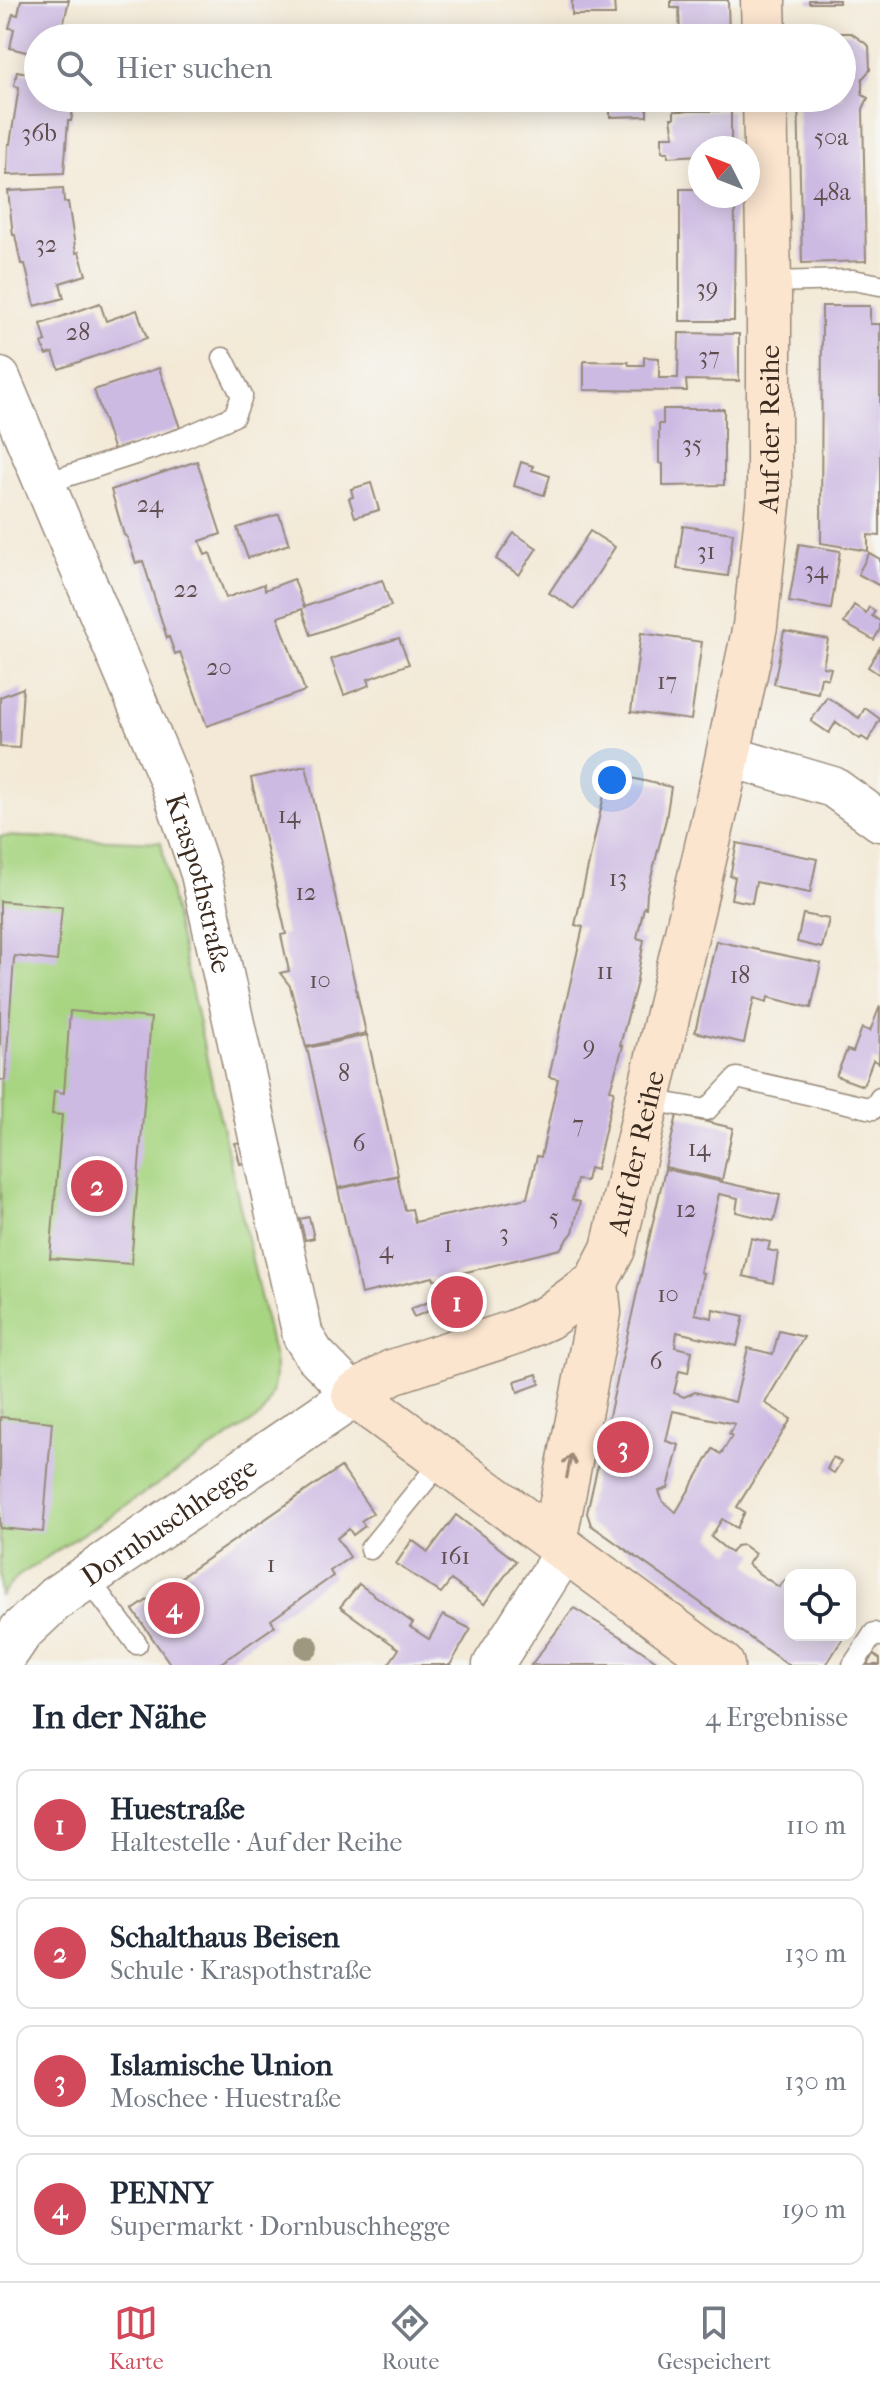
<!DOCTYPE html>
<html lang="de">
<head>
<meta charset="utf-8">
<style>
  :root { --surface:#fff; --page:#f6f6f7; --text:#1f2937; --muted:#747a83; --line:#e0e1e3; --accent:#d1495b }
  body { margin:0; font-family:"IM FELL French Canon",serif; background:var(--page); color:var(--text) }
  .controls { position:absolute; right:24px; bottom:24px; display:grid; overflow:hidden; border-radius:16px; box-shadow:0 4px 20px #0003 }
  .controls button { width:72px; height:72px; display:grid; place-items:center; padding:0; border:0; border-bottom:2px solid var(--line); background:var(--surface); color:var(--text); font:40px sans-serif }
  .compass { position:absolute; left:688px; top:136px; width:72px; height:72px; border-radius:50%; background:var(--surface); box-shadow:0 4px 20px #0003; rotate:312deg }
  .you { position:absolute; left:612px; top:780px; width:28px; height:28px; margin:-20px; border:6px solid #fff; border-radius:50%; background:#1a73e8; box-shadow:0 0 0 12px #1a73e833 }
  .badge { display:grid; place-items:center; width:52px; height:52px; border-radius:50%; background:var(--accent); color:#fff; font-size:26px; font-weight:700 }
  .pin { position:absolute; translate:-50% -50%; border:4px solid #fff; box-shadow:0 2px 8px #0006 }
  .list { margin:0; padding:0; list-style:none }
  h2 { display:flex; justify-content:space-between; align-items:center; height:104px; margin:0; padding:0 32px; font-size:34px }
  h2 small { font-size:26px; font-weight:400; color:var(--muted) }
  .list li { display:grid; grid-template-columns:52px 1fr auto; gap:24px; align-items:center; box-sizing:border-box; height:112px; margin:0 16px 16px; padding:0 16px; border:2px solid var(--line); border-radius:16px }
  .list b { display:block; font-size:30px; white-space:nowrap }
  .list p { margin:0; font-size:26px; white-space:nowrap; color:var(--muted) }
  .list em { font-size:26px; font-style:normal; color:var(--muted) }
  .icon { flex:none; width:44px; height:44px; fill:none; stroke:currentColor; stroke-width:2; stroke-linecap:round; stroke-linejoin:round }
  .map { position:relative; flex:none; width:880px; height:1665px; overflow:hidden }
  .search { position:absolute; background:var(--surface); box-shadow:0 4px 20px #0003; left:24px; right:24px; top:24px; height:88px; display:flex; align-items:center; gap:20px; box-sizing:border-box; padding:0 28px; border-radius:44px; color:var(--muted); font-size:30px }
  .sheet { height:616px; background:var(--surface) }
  nav { display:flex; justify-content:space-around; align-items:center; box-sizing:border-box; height:112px; border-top:2px solid var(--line); background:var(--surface); font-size:22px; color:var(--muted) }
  nav a { display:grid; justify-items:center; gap:4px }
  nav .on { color:var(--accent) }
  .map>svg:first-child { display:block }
</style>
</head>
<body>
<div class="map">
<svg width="880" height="1665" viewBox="0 0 880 1665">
  <rect width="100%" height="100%" fill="#f6f6f2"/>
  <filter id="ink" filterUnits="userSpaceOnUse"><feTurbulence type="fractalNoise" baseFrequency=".0125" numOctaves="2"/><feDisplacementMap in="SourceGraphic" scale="16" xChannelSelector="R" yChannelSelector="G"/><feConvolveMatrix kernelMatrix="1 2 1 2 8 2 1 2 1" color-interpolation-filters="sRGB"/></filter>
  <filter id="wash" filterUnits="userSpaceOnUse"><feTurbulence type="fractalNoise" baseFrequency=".006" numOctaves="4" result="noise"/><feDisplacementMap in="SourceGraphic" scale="32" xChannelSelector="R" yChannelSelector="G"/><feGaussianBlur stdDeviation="1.8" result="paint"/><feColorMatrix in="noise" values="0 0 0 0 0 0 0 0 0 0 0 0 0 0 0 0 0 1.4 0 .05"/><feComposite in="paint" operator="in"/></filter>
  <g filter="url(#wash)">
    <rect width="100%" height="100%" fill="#f3e9d6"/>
    <path fill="#a8d582" stroke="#728050" stroke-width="2" d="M0,836L161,842L177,926L274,1358C277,1381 273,1396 261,1416L17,1577L0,1596Z"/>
    <g id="blocks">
      <g fill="#cdbae3" fill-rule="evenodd">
        <path d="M21,0H69L63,26L79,30L77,38H38V55L10,48L14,29L9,28L13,14L18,15Z"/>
        <path d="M572,0H614L615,15H572Z"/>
        <path d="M671,0H728L729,38H680L679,8H671Z"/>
        <rect x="809" y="0" width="30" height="3"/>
        <path d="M808,33H851L869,46L870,70L862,79V95L868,98L863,109L866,261L802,263L798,98H842V38H807Z"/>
        <path d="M17,71L38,75V98H75L71,121H68L64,173L7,175L8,144H10L19,87L14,86Z"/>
        <path d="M610,98H647V116L610,117Z"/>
        <path d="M674,111H731V148H700V155L668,157V152H662V136H674L671,118H674Z"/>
        <path d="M63,188L64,202H68L76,253L79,252L86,275L60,283L64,298L35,306L25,264H21L15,235H13L8,191Z"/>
        <path d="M680,189H700V196H735L734,321H680Z"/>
        <path d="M100,303L106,321L137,310L147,338L59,369L53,353L46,355L42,343L46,341L41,324Z"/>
        <path d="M822,306H870V324H880V536L868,535V551L821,543Z"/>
        <path d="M679,333L739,334V381L686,380L687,391L584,390V361L628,362L629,365H644V357L659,358V378H678Z"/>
        <path d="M159,368L180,428L114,451L94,390Z"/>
        <path d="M663,409H724V485L663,486V464L659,463V424H663Z"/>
        <path d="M197,461L221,534L200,541L205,555L210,553L226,598L264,584L265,590L294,579L304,607L382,580L391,606L311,635L302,609L278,617L305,691L207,726L180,652L175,654L169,637L167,638L143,561L136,563L127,537L124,535L111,490Z"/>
        <path d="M521,462L533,466L532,470L550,476L544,495L514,486Z"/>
        <path d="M371,483L379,510L355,517L349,498L353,497L351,489Z"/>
        <path d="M279,514L289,544L248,558L237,528Z"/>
        <path d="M683,526L733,533L728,576L677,569Z"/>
        <path d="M590,531L615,547L575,609L549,593Z"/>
        <path d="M514,533L537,548L519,575L496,559Z"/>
        <path d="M799,544L840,551L831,609L789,602Z"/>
        <path d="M869,553L880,559V586L858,574Z"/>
        <path d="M854,605L866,613L869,607L875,611L872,616L880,621V629L874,640L844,623Z"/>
        <path d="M784,631L828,639L823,667L831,668L828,679L821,677L818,693L774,684Z"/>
        <path d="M641,633L702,642L691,720L631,712Z"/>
        <path d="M399,638L409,664L368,679L370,685L344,695L331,659Z"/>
        <path d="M880,647V675L868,667Z"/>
        <path d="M23,688L19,748L0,747V697Z"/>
        <path d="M827,697L859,718L865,708L880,719L868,741L862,737L860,739L836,722L829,733L811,721Z"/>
        <path d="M306,766L366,1033L306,1047L290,986L280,973L289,971L281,935L286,934L251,778Z"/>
        <path d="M609,773L671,787L666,819L647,893L646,908L644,907L637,938L644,940L636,985L620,1045L623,1046L610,1090L614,1091L596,1170L589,1168L586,1181L577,1180L572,1200L580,1202L573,1232L560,1249L434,1280L433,1277L361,1294L338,1189L397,1176L405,1210L412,1209L415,1222L527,1198L537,1156L541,1157L558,1079L549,1077L583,927L575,925Z"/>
        <path d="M737,843L817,859L810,893L756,882L752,903L731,899L735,877L730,876Z"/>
        <path d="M0,901L62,907L57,961L15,956L14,959L5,1080H0Z"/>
        <path d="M803,914L829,919L822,948L797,942Z"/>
        <path d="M716,941L821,963L811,1008L768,997L767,1002L754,998L744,1043L695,1032Z"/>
        <path d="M880,1006L879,1063L873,1060L863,1086L836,1076L847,1050L853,1052L862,1028L870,1031Z"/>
        <path d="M70,1011L151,1018L131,1264L50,1258L62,1115L52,1114L54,1091L64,1093Z"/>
        <path d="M367,1035L398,1175L338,1188L307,1048Z"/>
        <path d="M677,1115L733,1128L722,1180L665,1167Z"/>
        <path d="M242,1142L247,1162L240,1164L235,1143Z"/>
        <path d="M665,1169L780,1195L774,1221L736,1212L738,1198L719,1194L700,1272L703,1273L695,1314L712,1318L713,1309L744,1316L737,1346L677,1332L675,1347L692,1351L688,1373L679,1371L674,1393L684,1397L695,1392L735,1402L748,1348L773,1354L779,1331L804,1337L765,1403L791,1419L737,1507L745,1512L737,1528L722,1519L711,1537L731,1553L736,1546L743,1545L755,1554L748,1564L758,1573L779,1587L785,1580L790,1584V1635H845L826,1665H788L591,1525L587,1513ZM673,1411L735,1424L729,1434L732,1436L721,1454L713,1449L676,1512L663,1502L659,1491L668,1488L679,1445L666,1441Z"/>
        <path d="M309,1217L314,1238L305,1240L300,1219Z"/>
        <path d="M751,1238L770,1242L768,1250L778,1252L773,1283L743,1276Z"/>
        <path d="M431,1301L434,1309L414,1317L410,1309Z"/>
        <path d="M537,1374L540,1384L518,1392L515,1381Z"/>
        <path d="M0,1417L52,1422L43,1532L0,1528Z"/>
        <path d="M833,1457L841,1462L834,1473L827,1469Z"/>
        <path d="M341,1467L373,1513L361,1521L365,1526L353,1535L349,1529L337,1538L350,1557L330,1571L333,1576L271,1620L275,1626L218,1665H171L133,1610Z"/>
        <path d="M456,1515L516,1561L484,1604L451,1580L441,1593L396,1564L412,1540L428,1552Z"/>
        <path d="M359,1584L413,1623L410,1627L429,1639L443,1615L471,1629L450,1665H388L399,1649L340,1607Z"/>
        <path d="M574,1608L629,1642L662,1665H531Z"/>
        <path d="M873,1654L880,1659V1665H867Z"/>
      </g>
    </g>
  </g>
  <g filter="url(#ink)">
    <use href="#blocks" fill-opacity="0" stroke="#978a7a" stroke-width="2"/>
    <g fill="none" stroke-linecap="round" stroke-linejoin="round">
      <defs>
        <g id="service">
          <path d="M769,282L853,280L880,285"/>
          <path d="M46,483L181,439L234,416L242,396L223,358"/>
          <path d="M648,1100L707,1110L737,1078L873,1109L880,1098"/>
          <path d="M370,1549L443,1459"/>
          <path d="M86,1576L137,1644"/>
          <path d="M853,1665L874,1633L880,1636"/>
        </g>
        <g id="minor">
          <path id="s1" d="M0,378L170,781L201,874L303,1336L314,1354L354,1395"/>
          <path d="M728,756L833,787L880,821"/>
          <path d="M493,1665L565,1551"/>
        </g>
        <g id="tertiary">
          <path id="s2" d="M0,1662L21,1631L56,1598L354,1395"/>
        </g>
        <g id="secondary">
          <path d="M763,0L764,38"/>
          <path d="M554,1542L599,1313L596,1282"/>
          <path id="s3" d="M722,1665L354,1395L392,1372L515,1332L548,1317L596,1282L613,1249L724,774L755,626L769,495V282L765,98"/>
        </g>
      </defs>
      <use href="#service" stroke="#978a7a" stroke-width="23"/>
      <use href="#minor" stroke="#978a7a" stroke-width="43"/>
      <use href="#tertiary" stroke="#978a7a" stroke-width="47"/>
      <use href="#secondary" stroke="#978a7a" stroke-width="47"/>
      <use href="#service" stroke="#fff" stroke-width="20"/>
      <use href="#minor" stroke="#fff" stroke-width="40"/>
      <use href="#tertiary" stroke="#fff" stroke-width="44"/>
      <use href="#secondary" stroke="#fbe5cf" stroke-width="44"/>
    </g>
    <circle fill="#9d987f" cx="307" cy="1647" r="12"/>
    <defs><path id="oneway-shaft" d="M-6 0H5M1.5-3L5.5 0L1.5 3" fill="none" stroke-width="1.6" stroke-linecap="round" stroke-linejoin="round" transform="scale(2)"/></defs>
    <use stroke="#9b8876" href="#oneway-shaft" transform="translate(569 1466) rotate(-79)"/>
  </g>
  <g text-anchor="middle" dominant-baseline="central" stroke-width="8" stroke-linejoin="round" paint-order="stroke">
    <g font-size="24" fill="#604e4f">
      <text x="39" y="133">36b</text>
      <text x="831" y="137">50a</text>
      <text x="832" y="192">48a</text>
      <text x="46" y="244">32</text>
      <text x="707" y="288">39</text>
      <text x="78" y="332">28</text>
      <text x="709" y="356">37</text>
      <text x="692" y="444">35</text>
      <text x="150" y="504">24</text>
      <text x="706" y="551">31</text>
      <text x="816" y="570">34</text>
      <text x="186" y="589">22</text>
      <text x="219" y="667">20</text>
      <text x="667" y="681">17</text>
      <text x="289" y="815">14</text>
      <text x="618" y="878">13</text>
      <text x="306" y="892">12</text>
      <text x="605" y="971">11</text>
      <text x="740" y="975">18</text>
      <text x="320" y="980">10</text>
      <text x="589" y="1046">9</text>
      <text x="344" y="1073">8</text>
      <text x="578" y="1124">7</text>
      <text x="359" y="1143">6</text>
      <text x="699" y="1148">14</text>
      <text x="686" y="1209">12</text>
      <text x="554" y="1217">5</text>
      <text x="504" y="1233">3</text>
      <text x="448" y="1244">1</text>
      <text x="386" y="1250">4</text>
      <text x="668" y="1294">10</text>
      <text x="656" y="1361">6</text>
      <text x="455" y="1556">161</text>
      <text x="271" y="1564">1</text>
    </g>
    <g font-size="28" fill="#3b2a1e" stroke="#f6f6f2">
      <text stroke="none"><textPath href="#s3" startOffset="1600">Auf der Reihe</textPath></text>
      <text stroke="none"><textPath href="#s1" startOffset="544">Kraspothstraße</textPath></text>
      <text stroke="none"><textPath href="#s3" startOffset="862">Auf der Reihe</textPath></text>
      <text stroke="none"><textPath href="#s2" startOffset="222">Dornbuschhegge</textPath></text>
    </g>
  </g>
</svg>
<div class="controls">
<button><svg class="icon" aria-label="locate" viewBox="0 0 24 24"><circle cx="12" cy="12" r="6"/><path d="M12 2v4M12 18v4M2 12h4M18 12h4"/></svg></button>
</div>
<svg class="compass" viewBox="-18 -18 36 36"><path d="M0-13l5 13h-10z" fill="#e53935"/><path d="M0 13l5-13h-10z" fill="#747a83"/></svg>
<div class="you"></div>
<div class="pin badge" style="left:457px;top:1302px">1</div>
<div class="pin badge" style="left:97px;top:1186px">2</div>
<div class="pin badge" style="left:623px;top:1447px">3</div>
<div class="pin badge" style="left:174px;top:1608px">4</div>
<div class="search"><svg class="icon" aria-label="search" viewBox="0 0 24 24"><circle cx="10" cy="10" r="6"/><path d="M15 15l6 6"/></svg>Hier suchen</div>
</div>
<section class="sheet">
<h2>In der Nähe<small>4 Ergebnisse</small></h2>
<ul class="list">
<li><span class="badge">1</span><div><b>Huestraße</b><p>Haltestelle · Auf der Reihe</p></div><em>110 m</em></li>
<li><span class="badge">2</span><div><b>Schalthaus Beisen</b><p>Schule · Kraspothstraße</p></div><em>130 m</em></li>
<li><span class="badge">3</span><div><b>Islamische Union</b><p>Moschee · Huestraße</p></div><em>130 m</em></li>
<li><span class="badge">4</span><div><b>PENNY</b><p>Supermarkt · Dornbuschhegge</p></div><em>190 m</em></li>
</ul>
</section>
<nav>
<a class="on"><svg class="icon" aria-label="map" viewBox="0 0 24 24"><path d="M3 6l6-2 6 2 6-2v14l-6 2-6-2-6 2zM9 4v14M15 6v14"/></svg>Karte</a>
<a><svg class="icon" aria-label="directions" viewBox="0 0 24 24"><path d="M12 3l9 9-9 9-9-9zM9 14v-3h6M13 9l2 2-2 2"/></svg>Route</a>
<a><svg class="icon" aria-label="saved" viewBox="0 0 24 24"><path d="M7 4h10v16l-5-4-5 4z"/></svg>Gespeichert</a>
</nav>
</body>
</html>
